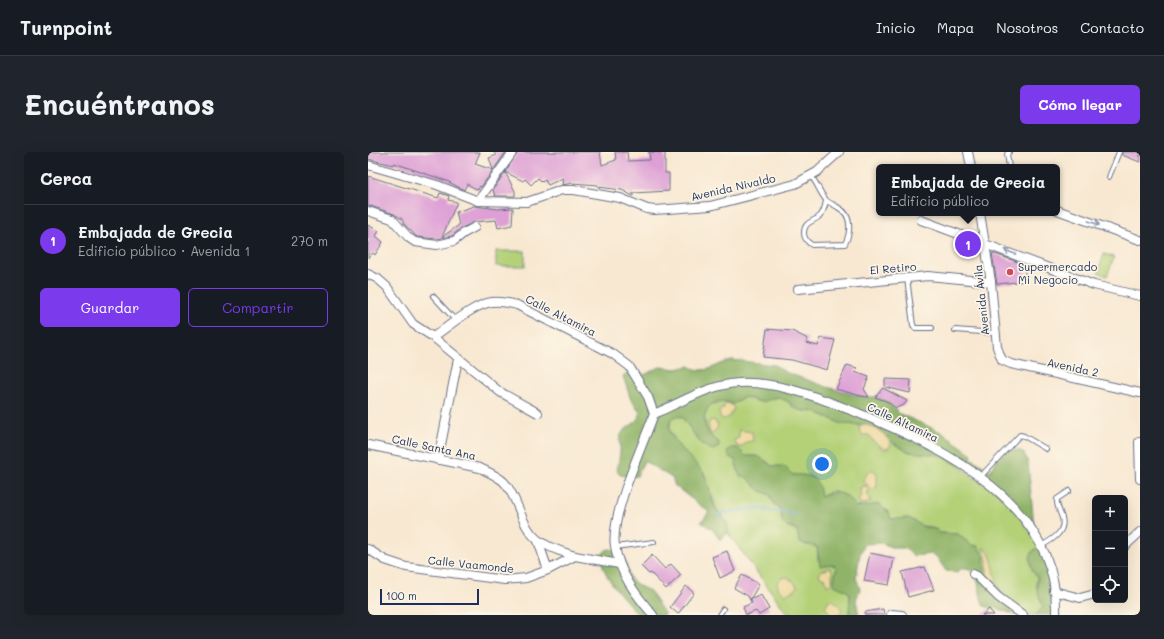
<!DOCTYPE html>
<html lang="es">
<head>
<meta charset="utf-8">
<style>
  :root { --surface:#171b24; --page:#20242c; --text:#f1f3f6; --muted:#9ea1a6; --line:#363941; --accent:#7c3aed }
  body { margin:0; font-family:Mali,sans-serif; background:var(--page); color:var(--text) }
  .controls { position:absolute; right:12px; bottom:12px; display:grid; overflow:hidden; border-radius:6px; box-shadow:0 4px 16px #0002 }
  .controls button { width:36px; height:36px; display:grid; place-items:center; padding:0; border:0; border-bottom:1px solid var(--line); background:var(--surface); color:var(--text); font:20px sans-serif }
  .scale { position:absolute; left:12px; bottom:10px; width:99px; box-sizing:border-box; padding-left:4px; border:2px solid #1b2f5e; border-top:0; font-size:11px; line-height:14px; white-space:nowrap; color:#1b2f5e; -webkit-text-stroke:3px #fcf5e5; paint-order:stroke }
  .you { position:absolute; left:454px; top:312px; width:14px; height:14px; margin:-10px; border:3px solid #fff; border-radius:50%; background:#1a73e8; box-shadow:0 0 0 6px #1a73e833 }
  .badge { display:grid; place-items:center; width:26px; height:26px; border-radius:50%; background:var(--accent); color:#fff; font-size:13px; font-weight:700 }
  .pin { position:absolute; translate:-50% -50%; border:2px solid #fff; box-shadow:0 1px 4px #0006 }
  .popup { position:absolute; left:508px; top:12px; width:184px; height:52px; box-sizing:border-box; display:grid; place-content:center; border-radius:6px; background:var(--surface); filter:drop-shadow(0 1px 3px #0005); font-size:13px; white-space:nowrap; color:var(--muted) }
  .popup b { font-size:15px; color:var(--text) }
  .popup::after { content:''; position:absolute; left:50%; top:100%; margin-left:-8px; border:8px solid transparent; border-top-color:var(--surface) }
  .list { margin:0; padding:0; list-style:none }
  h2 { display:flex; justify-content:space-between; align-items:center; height:52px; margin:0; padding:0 16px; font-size:17px }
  h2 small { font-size:13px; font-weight:400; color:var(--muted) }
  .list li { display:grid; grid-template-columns:26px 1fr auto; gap:12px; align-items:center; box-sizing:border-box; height:72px; padding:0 16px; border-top:1px solid var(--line) }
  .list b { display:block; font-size:15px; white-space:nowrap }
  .list p { margin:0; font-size:13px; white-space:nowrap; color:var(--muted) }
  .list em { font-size:13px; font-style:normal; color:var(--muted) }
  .actions { display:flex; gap:8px; padding:12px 16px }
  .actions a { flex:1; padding:9px 0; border:1px solid var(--accent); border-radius:6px; text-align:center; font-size:14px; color:var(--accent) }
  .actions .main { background:var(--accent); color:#fff }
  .icon { flex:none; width:22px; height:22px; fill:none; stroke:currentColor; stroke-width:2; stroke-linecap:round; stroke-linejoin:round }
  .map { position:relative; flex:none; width:772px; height:463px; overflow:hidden; border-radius:6px }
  header { display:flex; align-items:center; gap:24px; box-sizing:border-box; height:56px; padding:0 20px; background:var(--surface); border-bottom:1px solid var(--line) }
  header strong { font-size:19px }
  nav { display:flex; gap:22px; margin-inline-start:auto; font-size:14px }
  .intro { display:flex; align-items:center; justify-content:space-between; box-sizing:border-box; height:96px; padding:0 24px }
  h1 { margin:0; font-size:28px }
  .button { padding:10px 18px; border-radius:6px; background:var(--accent); color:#fff; font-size:14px; font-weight:700 }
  main { display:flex; gap:24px; padding:0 24px }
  aside { flex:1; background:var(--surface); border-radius:6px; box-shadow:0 4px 16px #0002 }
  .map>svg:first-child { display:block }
</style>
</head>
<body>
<header>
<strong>Turnpoint</strong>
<nav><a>Inicio</a><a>Mapa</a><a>Nosotros</a><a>Contacto</a></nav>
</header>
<div class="intro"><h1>Encuéntranos</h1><a class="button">Cómo llegar</a></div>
<main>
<aside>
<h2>Cerca<small></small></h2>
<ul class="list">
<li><span class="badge">1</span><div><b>Embajada de Grecia</b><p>Edificio público · Avenida 1</p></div><em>270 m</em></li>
</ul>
<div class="actions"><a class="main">Guardar</a><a>Compartir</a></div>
</aside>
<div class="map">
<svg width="772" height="463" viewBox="0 0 772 463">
  <rect width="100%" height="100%" fill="#fcf5e5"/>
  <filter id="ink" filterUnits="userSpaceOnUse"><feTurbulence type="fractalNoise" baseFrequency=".025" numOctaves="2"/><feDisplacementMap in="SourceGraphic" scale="8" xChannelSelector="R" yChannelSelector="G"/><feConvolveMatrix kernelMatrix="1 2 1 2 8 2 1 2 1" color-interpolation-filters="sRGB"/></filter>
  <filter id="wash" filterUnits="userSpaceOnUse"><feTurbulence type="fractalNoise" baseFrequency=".012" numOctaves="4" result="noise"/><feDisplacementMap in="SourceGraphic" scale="16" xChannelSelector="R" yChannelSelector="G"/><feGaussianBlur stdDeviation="0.9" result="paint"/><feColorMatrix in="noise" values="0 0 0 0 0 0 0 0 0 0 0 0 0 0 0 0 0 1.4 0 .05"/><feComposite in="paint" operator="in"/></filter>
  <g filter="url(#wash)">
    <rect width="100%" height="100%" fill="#f8e8d1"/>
    <g fill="#b4d178" stroke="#68806b">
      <rect x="128" y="99" width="29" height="15"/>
      <path d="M736,102L746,105L739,124L730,120Z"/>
      <path d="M375,245C381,245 383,247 388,249C396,251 402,247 410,245L421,250L424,255L435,259L448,260L474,272L491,273L510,285H522L525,291L541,300L571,302L577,305L637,346L673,394L668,432L675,455L668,463H656L638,448L629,432L617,428L610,394L603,393L590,382L572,381L562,375L550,373L546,369L523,367L512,352L494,356L488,355L476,343L464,339L453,345L430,323H425C419,317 413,314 404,314C390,302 385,302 367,308L378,325L391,338L402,343L407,354L412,356L418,374L429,378L430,384L437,393H443L449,395L450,408L469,415L466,427L482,442L481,463H424L419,461L360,381L359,370L348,356L336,321L313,297L301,278L303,267L308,264L314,265L331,289L351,290C342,285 338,280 337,270C332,242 363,256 375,245Z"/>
    </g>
    <g fill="#8fb368" stroke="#557163">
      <path d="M364,208L407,213L417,220L459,235L495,245H507L518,249L532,262L573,280L604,302L603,306L623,319L625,313L637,299L649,298L655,300L658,305L660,311L666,374L664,376L613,324L571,303L541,300L525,291L521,285H510L491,273L474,272L448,260L430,258L421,250L410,245L393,250L375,245L365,252C337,239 325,275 351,290V295L345,298L334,293L314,265C309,264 304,264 302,270C295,286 329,309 336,322C342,333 342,346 348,357C354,366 361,370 360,381L352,388L345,378L333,370L341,360L307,334L304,326L276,309L269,324C242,326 250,318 252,300C253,293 249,288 254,281C259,274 268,272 272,264L271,258L263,248L255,224L267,215L270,220L276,223L292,215L309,217L321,214C337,224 348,212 364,208Z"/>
      <path d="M364,296H370L378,304H390L404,314H416L425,323C444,322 451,326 453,345C468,337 479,340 488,355L512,352L521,361L523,367L541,366L556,375L568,377L572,381L590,382L603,393L610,394L616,404L617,428L629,432L638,448L656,463C643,463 640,460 629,456C625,455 621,456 616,454C609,442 614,414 594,416L590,420L578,419L568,404L563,402L545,404L537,396H525L514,391L497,392L492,402L488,426L492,437L488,448L491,463H481L482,442L477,438L466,433V427L469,415L464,412L452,414L449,395L431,390L429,378L424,375L418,374L414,369L412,356L404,349L402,343L391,338L378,325H372L367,308L361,305L359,299Z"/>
      <path d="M673,394L682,413L688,463H668L675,455L669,438V425C664,420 659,407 664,400C666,397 670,395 673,394Z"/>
      <path d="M242,397L251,399L257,408L262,426L271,434L282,439L297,463H270C257,446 234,427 233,403L238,398Z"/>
    </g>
    <g fill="#eeda9e" stroke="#84847e">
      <path d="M359,251L364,253L366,257L360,266L355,267L352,265L351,259L356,256V253Z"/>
      <path d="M345,268L348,270L350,275L343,283L340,273L342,269Z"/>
      <path d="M495,272C507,275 517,280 523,292L521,296L516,297L505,289L501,283H494L491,275Z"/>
      <path d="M371,278L384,280L385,289L378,290L374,295L369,294L366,288L371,286Z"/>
      <path d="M501,319L505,318L509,321V333L508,336L501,337L499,344L503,349L496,352L490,350L493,342L492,336L495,334L501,335L495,328Z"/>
      <path d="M615,395C626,402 624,417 629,428L628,430L619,423V408Z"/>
      <path d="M461,415L464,418V431L459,434L457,427L452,425L451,421L453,418H458Z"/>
      <path d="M419,425L427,431L429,435L427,438L418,442L411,438L409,431L414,426Z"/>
      <path d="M461,448H465L473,456L474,460L470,463H463L457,455Z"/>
    </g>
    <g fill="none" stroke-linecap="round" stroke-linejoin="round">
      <path stroke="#77ade5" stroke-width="2" d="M349,362L390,356L404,359L420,360L426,363"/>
    </g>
    <g id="blocks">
      <g fill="#dd9fd5">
        <path d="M2,0H112L107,12L125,18L121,6L129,3L125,0H138L113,35L112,34L110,38L99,32L96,38L79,29L26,11L25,13L0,7Z"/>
        <path d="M150,0H232L234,13L248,8L247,0H259L260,9L282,8L281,0L297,1V21H301V39L265,41V44L254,38L230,35V33L204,31L194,33L195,26L180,33L177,28L174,30L170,26L163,33L157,27L155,29L137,20Z"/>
        <path d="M754,0H772V10L754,3Z"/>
        <path d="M137,20L147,39V44H127L125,38Z"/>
        <path d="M0,24L70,46L72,41L81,44L80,48L89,50L74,85L91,73L88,60L106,54L130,57L145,56L144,73L130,76L128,68L107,70L93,76L84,84L69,87L49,85L36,72L34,67L26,62L0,53Z"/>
        <path d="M0,73L11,79L8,84L15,90L7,103L5,101L0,106Z"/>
        <path d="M624,101L655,112L659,129L629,132Z"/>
        <path d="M399,177L424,179L440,187L438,191L450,194L453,186L467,188L459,218L424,208L395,205Z"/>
        <path d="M479,213L489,216L487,220L501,225L496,237L501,245L493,244L468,237Z"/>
        <path d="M517,227L543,228L542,241L517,235Z"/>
        <path d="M515,236L539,249L536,253L528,256L518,249L507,245Z"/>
        <path d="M359,399L367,419L352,426L344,405Z"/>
        <path d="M502,401L526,406L521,433L496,429Z"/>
        <path d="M284,403L297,417L303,412L313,423L298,437L283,421L281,422L273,414Z"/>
        <path d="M557,415L566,438L540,445L534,420Z"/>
        <path d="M374,423L391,432L382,448L380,444L366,436Z"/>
        <path d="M318,434L326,441L310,462L302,455Z"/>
        <path d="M393,443L401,457L391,463L388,459L378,463L375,455L384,451L382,448Z"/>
        <path d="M515,457L516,463H497V460Z"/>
        <path d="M621,457L626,463H614Z"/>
      </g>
    </g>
  </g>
  <g filter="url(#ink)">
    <use href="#blocks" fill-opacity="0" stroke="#687086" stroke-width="1"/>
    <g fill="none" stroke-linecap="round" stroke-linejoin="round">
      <defs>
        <g id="service">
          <path d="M641,0L639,2L641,15"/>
          <path d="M443,24C449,31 452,41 458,48C461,51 467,53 471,56C484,63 483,80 477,92L444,93C439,90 436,87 436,81C436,69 446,70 452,64C456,60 457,54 458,49"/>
          <path d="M741,25L751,0"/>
          <path d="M539,126L545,173L547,176H564"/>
          <path d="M65,144L88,169"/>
          <path d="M587,178L627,181"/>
          <path d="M613,324L652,283L656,284L678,297"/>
          <path d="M673,394C684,388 698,380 694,366C692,359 688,354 689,347L701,339"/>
          <path d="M247,395L286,390"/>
          <path d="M351,463L355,457"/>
        </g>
        <g id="minor">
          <path d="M600,0L603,15"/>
          <path d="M0,13L69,33L110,49L159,50L194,38H206L252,46L279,57L287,58L342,54L427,32L449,20L471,0"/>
          <path d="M110,49L145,0"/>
          <path d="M689,58L772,88"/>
          <path d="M0,59L24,67L41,86L47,90L69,93L86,89L96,81L107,75"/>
          <path d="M612,61L623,130L629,195L634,208L643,212L772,241"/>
          <path d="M553,68L726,133L772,144"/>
          <path d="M0,122L10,127L19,135L45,172L65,185L132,240L170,261"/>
          <path d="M430,137L560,124L623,130"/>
          <path d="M65,185C80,175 106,152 124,150C132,149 141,151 149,153L245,202L261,214L280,245L286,262C275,293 242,363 247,394C251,421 268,443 285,463"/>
          <path d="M286,262C312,251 342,232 371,231C411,229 454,247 490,261C578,297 692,352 688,463"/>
          <path d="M771,290L772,327"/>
          <path d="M0,293L112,316C120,320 130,324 136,330C151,346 152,374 170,388C180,396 195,400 207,404"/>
          <path d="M70,308L90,207"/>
          <path d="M170,389L180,418"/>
          <path d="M757,394L772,380"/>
          <path d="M0,397L17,408L38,415L137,428L158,426L180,418L207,404L251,412"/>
          <path d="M605,422L609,424L630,445L655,463"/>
          <path d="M686,439L712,446L727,442"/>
          <path d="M523,462L534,463"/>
        </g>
      </defs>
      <use href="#service" stroke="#687086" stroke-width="6"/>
      <use href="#minor" stroke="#687086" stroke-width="10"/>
      <use href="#service" stroke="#fff" stroke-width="4"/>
      <use href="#minor" stroke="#fff" stroke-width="8"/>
    </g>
    <defs><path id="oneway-shaft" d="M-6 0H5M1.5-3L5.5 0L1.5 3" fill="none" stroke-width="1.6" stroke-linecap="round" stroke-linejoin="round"/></defs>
    <g stroke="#8d97ae">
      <use href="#oneway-shaft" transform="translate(726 71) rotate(20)"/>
      <use href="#oneway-shaft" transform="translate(642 100) rotate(-159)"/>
    </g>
  </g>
  <circle fill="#d1495b" stroke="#fcf5e5" stroke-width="1.5" cx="642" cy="120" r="4"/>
  <g text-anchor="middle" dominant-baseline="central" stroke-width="3.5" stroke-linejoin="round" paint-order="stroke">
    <g font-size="11" fill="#1b2f5e" stroke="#fcf5e5">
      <text transform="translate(365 35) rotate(-13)">Avenida Nivaldo</text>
      <text transform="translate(525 116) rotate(-5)">El Retiro</text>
      <text transform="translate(613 148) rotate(-96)">Avenida Ávila</text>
      <text transform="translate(193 163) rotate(27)">Calle Altamira</text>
      <text transform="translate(705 215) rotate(12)">Avenida 2</text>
      <text transform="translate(535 270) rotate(25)">Calle Altamira</text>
      <text transform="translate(66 295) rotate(12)">Calle Santa Ana</text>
      <text transform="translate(103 412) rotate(6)">Calle Vaamonde</text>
    </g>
    <g font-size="11" fill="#1b2f5e" stroke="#fcf5e5" text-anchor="start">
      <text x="650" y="114">Supermercado<tspan x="650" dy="13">Mi Negocio</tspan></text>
    </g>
  </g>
</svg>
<div class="controls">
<button>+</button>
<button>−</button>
<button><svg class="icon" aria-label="locate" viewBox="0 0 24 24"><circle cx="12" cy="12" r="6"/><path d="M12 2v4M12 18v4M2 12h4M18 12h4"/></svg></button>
</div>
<div class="scale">100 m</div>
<div class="you"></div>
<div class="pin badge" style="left:600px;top:92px">1</div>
<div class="popup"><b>Embajada de Grecia</b>Edificio público</div>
</div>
</main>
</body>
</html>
